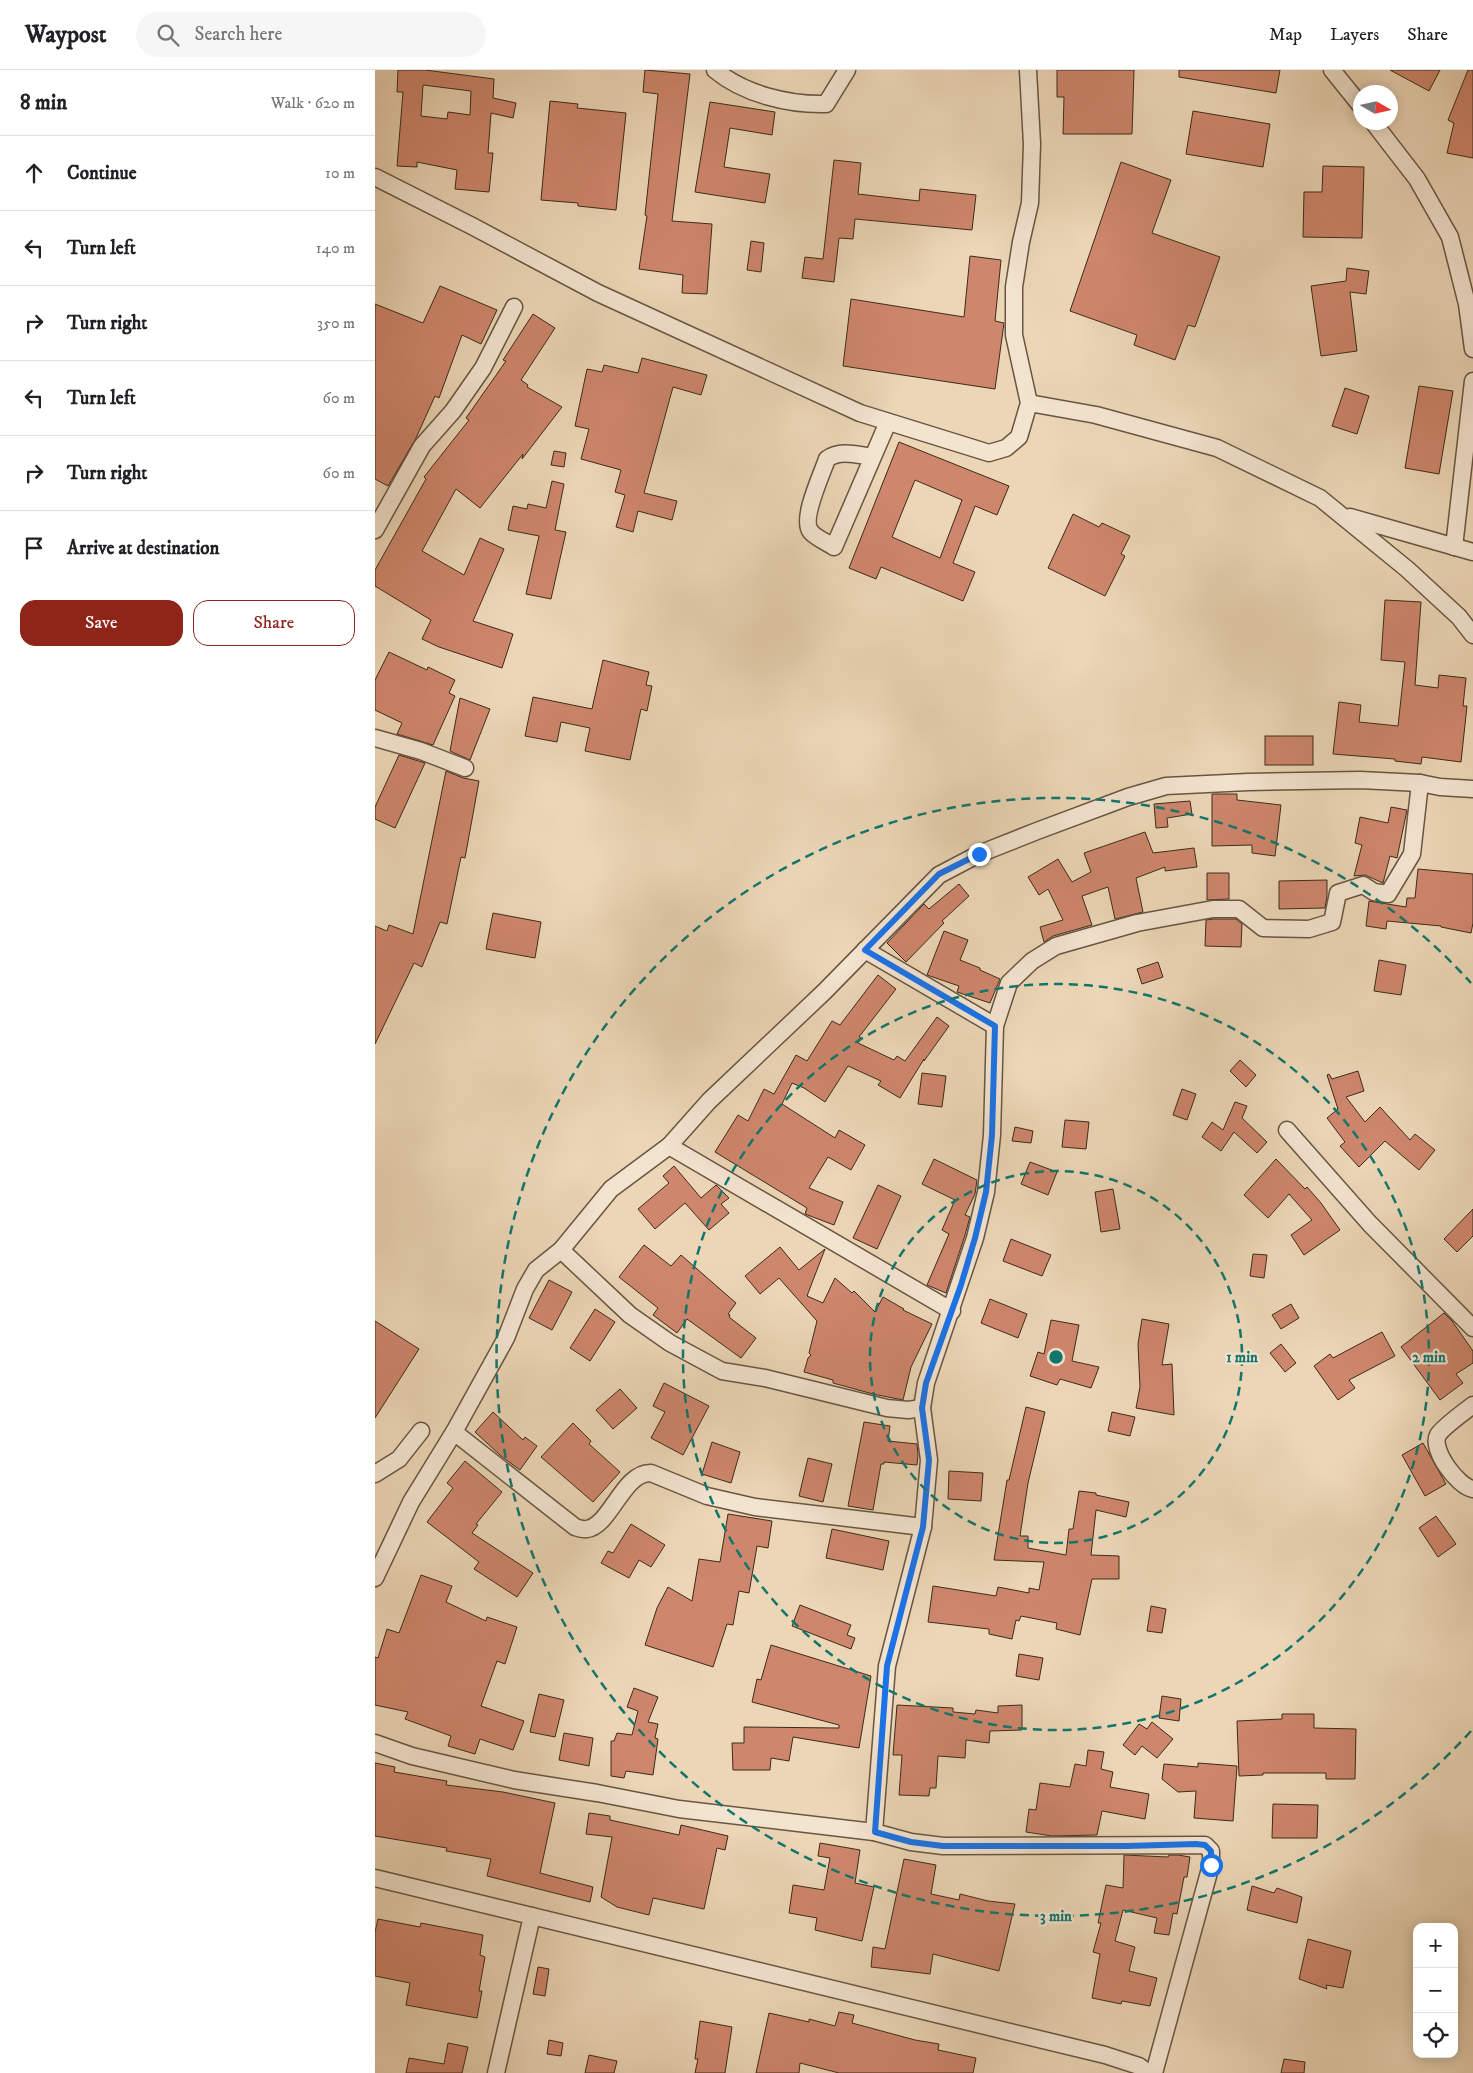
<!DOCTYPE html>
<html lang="en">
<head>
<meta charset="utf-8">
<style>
  :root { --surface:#fff; --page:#f6f6f6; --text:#202124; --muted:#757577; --line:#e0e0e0; --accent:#8f2418 }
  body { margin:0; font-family:"IM FELL DW Pica",serif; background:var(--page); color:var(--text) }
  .controls { position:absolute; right:15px; bottom:15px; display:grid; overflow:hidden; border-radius:10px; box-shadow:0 2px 12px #0003 }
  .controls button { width:45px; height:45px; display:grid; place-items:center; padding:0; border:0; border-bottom:1px solid var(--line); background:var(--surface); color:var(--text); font:25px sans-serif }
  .compass { position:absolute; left:978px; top:15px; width:45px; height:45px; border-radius:50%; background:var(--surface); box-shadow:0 2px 12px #0003; rotate:99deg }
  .stop { position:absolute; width:15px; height:15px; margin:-11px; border:4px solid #1a73e8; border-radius:50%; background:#fff }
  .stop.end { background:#1a73e8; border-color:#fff; box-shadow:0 1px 5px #0008 }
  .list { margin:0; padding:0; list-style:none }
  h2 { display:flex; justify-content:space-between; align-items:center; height:65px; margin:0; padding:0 20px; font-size:21px }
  h2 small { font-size:16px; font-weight:400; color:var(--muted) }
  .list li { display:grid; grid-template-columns:32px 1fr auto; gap:15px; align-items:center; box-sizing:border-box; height:75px; padding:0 20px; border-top:1px solid var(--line) }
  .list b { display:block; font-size:19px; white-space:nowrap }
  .list em { font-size:16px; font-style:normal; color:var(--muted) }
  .actions { display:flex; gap:10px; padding:15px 20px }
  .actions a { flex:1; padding:11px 0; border:1px solid var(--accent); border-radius:15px; text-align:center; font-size:18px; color:var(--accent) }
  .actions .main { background:var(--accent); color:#fff }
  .icon { flex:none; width:28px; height:28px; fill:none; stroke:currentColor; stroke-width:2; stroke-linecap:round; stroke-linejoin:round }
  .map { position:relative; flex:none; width:1098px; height:2003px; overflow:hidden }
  header { display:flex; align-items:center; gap:30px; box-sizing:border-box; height:70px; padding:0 25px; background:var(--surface); border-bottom:1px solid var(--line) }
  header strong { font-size:24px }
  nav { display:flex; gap:28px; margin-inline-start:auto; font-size:18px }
  .search { width:350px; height:45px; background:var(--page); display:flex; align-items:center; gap:12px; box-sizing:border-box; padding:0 18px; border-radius:28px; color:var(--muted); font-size:19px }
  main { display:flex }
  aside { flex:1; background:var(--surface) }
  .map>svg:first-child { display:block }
</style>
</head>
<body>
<header>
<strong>Waypost</strong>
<div class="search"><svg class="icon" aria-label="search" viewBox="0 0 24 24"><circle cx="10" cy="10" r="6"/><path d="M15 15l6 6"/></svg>Search here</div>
<nav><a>Map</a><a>Layers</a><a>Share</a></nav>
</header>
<main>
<aside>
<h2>8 min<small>Walk · 620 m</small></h2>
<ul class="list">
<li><svg class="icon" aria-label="ahead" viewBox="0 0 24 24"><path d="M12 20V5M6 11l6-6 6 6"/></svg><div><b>Continue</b></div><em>10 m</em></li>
<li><svg class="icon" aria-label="left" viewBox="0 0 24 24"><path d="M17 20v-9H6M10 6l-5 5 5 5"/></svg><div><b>Turn left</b></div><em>140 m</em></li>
<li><svg class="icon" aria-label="right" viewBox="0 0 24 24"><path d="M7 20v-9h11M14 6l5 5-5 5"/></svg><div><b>Turn right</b></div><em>350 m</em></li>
<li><svg class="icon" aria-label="left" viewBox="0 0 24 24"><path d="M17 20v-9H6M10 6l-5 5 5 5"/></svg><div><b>Turn left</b></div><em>60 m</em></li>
<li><svg class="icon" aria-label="right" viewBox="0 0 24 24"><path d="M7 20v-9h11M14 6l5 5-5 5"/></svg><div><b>Turn right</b></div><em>60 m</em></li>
<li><svg class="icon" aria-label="arrive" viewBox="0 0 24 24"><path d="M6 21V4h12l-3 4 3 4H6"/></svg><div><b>Arrive at destination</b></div></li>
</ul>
<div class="actions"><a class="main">Save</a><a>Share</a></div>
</aside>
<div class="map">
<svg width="1098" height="2003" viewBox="0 0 1098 2003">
  <rect width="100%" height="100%" fill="#ecd6b6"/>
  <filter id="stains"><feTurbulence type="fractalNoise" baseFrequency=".004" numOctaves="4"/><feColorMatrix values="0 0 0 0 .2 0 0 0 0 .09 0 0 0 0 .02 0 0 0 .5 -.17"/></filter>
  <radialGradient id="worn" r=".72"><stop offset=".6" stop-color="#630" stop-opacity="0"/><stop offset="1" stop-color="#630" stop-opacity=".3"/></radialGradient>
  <g fill="#ce866c" stroke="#3c2b1b" fill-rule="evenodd">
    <path d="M23,0H50L119,9L118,28L141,33L138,48L116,43L113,83H118L114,122L80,119L82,100L42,92V97L22,96L28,22H22ZM48,15L96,21L95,45L73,42L72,49L46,46Z"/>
    <path d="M270,0L315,4L297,151L337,154L332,224L307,223L308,205L264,199L272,146L270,145L283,24L268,22Z"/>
    <path d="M682,0H759L757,64H688L689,27H682Z"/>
    <path d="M804,0H905L901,23L804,7Z"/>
    <path d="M1015,0H1065L1054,21Z"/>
    <path d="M1093,0H1098V88L1072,83L1079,53L1073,50Z"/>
    <path d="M175,31L203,34L202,38L251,43L241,140L203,136V133L166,130Z"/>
    <path d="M335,32L400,42L397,65L355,58L349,97L395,104L390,133L320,122Z"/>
    <path d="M818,41L895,54L888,97L811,84Z"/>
    <path d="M459,90L486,93L483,124L544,131L545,119L601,125L597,160L480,149L478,169L464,168L459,212L427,208L430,187L448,189Z"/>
    <path d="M746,92L796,110L777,163L845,187L820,257L813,255L800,290L759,275L762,265L695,241Z"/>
    <path d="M948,96L989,97L987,168L928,167L929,122H947Z"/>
    <path d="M376,171L389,173L386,202L372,200Z"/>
    <path d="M595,186L626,190L620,251L629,253L620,319L468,296L476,229L589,247Z"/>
    <path d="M972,198L994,201L991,224L975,222L982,281L946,286L936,216L971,211Z"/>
    <path d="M65,216L122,240L106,274L87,265L64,328L60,326L41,368L13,416L0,409V234L48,253Z"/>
    <path d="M158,244L180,258L146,310L153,315L152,317L187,337L147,389L148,384L105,438L81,419L47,481L89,505L105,468L129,479L98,551L138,564L127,598L64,577L47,569L56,550L0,516V500L51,409L49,407L94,350L91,348L131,291L128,290Z"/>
    <path d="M267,288L332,305L326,325L298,317L269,423L302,431L297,450L263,441L258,462L241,457L250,425L240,422L246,400L206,389L214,359L200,356L212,299L227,302L229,295L263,303Z"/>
    <path d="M1044,316L1078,321L1064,404L1030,398Z"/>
    <path d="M970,318L994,326L982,364L957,356Z"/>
    <path d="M524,372L634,416L622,445L600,436L578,493L600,502L588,531L506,497L501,509L474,498ZM540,410L587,430L565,488L517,467Z"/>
    <path d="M179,381L191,383L189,397L176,395Z"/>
    <path d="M177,411L189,414L180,460L191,462L176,529L151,524L164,466L133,460L138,436L152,439L153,434L171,438Z"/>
    <path d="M698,444L724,457L727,453L755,466L746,484L750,486L730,526L673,498Z"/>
    <path d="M1010,530L1046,532L1040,615L1063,618L1064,605L1091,608L1088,636H1092L1086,692L1047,687L1046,694L1020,691V689L958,684L964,632L986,635L984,652L1023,656L1030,592L1006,590Z"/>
    <path d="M14,582L52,600L53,597L80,610L74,623L80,626L58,675L22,664L27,653L0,640V610Z"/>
    <path d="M228,590L274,602L271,615L277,616L272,641L266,639L255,690L210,681L215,658L186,652L182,672L150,666L158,627L217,639Z"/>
    <path d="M85,628L115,639L95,690L75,681Z"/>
    <rect x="890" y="666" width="48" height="29"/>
    <path d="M24,685L50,693L20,758L0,749V737Z"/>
    <path d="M71,701L88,708L104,711L90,788L86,787L72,854L65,852L47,897L39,893L0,974V856L12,861L14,855L38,864Z"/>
    <path d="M837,724H862V730L906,735L900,786L877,783V775L837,776Z"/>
    <path d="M815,731L817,744L792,748L793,757L781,758L779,734Z"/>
    <path d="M1016,737L1032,740L1022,788L1015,786L1008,813L990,805L979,806L987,775L980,773L985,747L1013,753Z"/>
    <path d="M770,762L778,783L819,778L822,797L790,801V797L761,808L768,842L740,849L733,817L707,826L717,855L678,866L669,872L665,857L688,850L673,819L664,825L653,807L683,789L697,812L716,802L709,783Z"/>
    <path d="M1043,799L1098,804V853L1096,863L1066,857V856L1012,851L1011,859L991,856L994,831L1031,837L1032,828H1040Z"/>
    <path d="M832,803H854V829L832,830Z"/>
    <path d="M952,810V826L950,838L904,839V811Z"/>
    <path d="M584,814L594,826L567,851L569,853L531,892L512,873L549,834L554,839Z"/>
    <path d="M118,843L166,852L160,888L111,879Z"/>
    <path d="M839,849H861L867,854L866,877L830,876L831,850Z"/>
    <path d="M569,861L593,870L585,890L605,898V900L625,909L615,933L582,922L584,916L552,905Z"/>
    <path d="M1004,890L1031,895L1026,925L999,921Z"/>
    <path d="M783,892L788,907L767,914L762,899Z"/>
    <path d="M503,905L521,919L484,967L486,968L483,973L519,990L522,986L530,991L562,947L574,956L549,991V989L525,1028L503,1015L506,1011L473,996L450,1032L429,1018L417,1013L407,1034L460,1068L464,1060L490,1075L476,1100L453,1087L434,1118L468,1132L459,1155L430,1144L432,1138L340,1082L363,1045L373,1051L389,1019L399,1024L421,985L432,991L457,951L465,955Z"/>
    <path d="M865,990L881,1005L871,1017L855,1001Z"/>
    <path d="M983,1001L989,1021L971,1027L990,1052L1005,1037L1035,1070L1040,1064L1060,1080L1044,1100L1010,1071L984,1097L965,1076L970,1072L952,1048L963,1039L952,1005L954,1004L957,1009Z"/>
    <path d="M547,1003L571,1006L567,1037L543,1034Z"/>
    <path d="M807,1019L821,1024L812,1050L798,1045Z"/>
    <path d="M860,1032L872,1036L867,1048L892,1072L882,1083L859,1062L846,1081L827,1067L837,1052L848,1060Z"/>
    <path d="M690,1050L714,1052L711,1079L687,1077Z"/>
    <path d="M640,1057L658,1061L656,1073L637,1071Z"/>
    <path d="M559,1089L602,1110L600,1124L590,1145L595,1147L590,1165L571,1223L552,1215L574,1164L567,1160L580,1130L547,1114Z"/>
    <path d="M901,1089L930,1119L932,1117L946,1133L965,1160L929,1185L916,1165L937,1150L914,1124L893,1148L869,1125Z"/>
    <path d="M655,1092L682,1102L673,1125L646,1114Z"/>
    <path d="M299,1096L326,1128L341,1115L354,1128L346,1134L354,1143L334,1160L310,1133L280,1159L263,1139L294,1113L288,1106Z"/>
    <path d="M503,1115L526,1126L502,1179L478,1168Z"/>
    <path d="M738,1119L745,1159L726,1162L720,1122Z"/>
    <path d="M1098,1139V1166L1082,1182L1069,1169Z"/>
    <path d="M636,1169L676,1185L667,1206L628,1191Z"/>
    <path d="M269,1175L296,1196L306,1185L361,1233L353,1244L355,1245L354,1247L381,1268L366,1288L312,1249L302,1263L278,1245L283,1238L244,1207Z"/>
    <path d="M405,1177L424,1200L450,1179L432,1226L448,1233L460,1208L477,1223L479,1221L500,1242L508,1227L529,1239L528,1240L557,1254L536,1297L528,1330L498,1324L458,1313V1310L429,1302L433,1288L436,1285L434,1283L442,1251L404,1208L385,1224L370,1206Z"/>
    <path d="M878,1184L892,1185L889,1208L875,1206Z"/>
    <path d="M174,1210L197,1222L177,1260L154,1248Z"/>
    <path d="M615,1229L652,1244L643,1268L606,1253Z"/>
    <path d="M916,1234L924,1248L906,1259L897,1245Z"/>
    <path d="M220,1239L240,1252L215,1291L195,1278Z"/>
    <path d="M1069,1243L1077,1251L1098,1281V1293L1081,1304L1088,1313L1065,1330L1026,1277Z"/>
    <path d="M767,1249L794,1254L787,1295L797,1294L799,1345L761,1338L765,1317L763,1274Z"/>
    <path d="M676,1250L704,1255L697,1291L724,1297L716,1318L685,1309L682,1315L655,1306L663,1282L669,1284Z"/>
    <path d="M0,1251L44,1279L0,1348Z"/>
    <path d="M1007,1262L1020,1286L974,1310L980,1318L963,1330L939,1296L955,1284L958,1288Z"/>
    <path d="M906,1274L921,1293L910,1302L895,1283Z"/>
    <path d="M289,1313L334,1336L308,1385L276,1368L290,1342L278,1336Z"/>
    <path d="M245,1319L262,1338L238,1359L221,1340Z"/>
    <path d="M651,1337L670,1342L653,1413L645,1466H653V1478L691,1485L694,1459H698L704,1421L721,1423V1425L754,1432L751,1447L721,1440L716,1485L744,1486V1509H717L705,1565L681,1559L682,1553L646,1546L644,1551L641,1550L637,1569L614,1564V1559L553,1552L558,1516L621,1526L623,1517L654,1523V1518L664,1520L669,1492L619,1490L632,1410H634Z"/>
    <path d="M118,1342L148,1370L150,1367L162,1376L145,1400L126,1386L100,1362Z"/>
    <path d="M737,1342L760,1347L755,1366L733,1361Z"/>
    <path d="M489,1352L515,1356L513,1371L542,1374L543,1385L542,1395L509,1392V1394H506L498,1440L473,1436Z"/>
    <path d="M198,1353L216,1371L214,1374L245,1402L218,1432L166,1387Z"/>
    <path d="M337,1372L365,1382L356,1413L327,1404Z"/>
    <path d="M1048,1373L1071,1414L1050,1426L1027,1385Z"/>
    <path d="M433,1388L457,1394L448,1432L424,1426Z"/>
    <path d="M90,1391L127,1422L101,1454L103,1455L97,1463L158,1503L142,1527L99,1499L104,1492L52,1452L78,1418L72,1413Z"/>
    <path d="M574,1401L608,1403L606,1431L573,1429Z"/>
    <path d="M353,1444L397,1451L393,1478L382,1476L374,1523L364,1521L358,1555L352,1554L338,1597L270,1575L282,1538L293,1517L317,1531L324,1489L345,1492Z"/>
    <path d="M1061,1446L1081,1474L1063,1487L1044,1458Z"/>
    <path d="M256,1454L290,1475L276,1497L264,1490L254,1508L226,1493L233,1481L238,1483Z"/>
    <path d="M457,1459L514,1471L508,1500L451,1488Z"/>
    <path d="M46,1505L77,1516L71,1532L111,1551L112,1547L142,1557L130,1594L122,1591L106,1636L149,1651L138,1680L105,1669L100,1684L73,1676L76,1666L30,1649L33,1642L0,1635V1587L3,1588L12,1559L24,1563Z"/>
    <path d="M425,1535L476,1555L472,1565L480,1568L476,1579L417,1556Z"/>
    <path d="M776,1536L791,1539L787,1563L772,1561Z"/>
    <path d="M396,1575L496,1606L484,1678L418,1667L414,1691L396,1688L395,1700H358L357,1673H369V1657L464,1658V1655L377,1632L382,1609L386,1610Z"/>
    <path d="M644,1584L668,1588L664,1610L641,1606Z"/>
    <path d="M259,1618L283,1627L273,1652L283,1654L280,1668L283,1669L278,1705L251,1701L249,1708L236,1706V1671H239L242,1663L257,1665L263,1641L252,1637Z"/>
    <path d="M164,1624L189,1630L180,1667L155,1662Z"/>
    <path d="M787,1626L806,1629L804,1651L784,1648Z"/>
    <path d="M522,1635L578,1638V1642L600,1644L601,1640L623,1643V1636L647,1635V1660L615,1661L614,1673L591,1670L590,1688L563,1686L561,1718H555L554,1726L524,1725L527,1685H518Z"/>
    <path d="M907,1644H939V1658L981,1659L980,1709H951V1703H888V1705L864,1706L862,1651L907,1649Z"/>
    <path d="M777,1652L798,1669L782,1688L767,1676L760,1685L748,1675L764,1654L772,1659Z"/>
    <path d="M189,1663L218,1668L214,1696L184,1690Z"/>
    <path d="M713,1680L729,1682L726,1699L738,1702L735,1717L774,1724L770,1749L727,1741L722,1765L677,1766L651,1762L654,1739L661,1740L665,1713L695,1717L700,1694L711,1696Z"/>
    <path d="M0,1693L20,1697L19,1702L72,1711L71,1715L128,1722L180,1733L165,1803L218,1817L215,1832L112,1806L116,1789L71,1781L72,1778L0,1766Z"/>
    <path d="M823,1693L862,1696L858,1751L819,1748L821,1721L803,1722L787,1709L789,1694L823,1697Z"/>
    <path d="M898,1734L943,1735L942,1768H897Z"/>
    <path d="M214,1743L235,1746V1750L304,1765L306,1755L353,1766L350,1780L342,1778L329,1839L278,1828L274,1845L242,1837L226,1827L237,1767L211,1764Z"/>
    <path d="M445,1773L485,1780L480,1813L499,1817L487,1871L440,1860L442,1848L414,1843L418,1815L449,1820L455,1788L443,1786Z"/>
    <path d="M749,1785L793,1787L794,1785H803L815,1787L812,1807H809L802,1844L798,1843L794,1865L779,1863L782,1848L748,1840L740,1871L760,1877L754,1901L782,1908L775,1936L747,1931L746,1934L717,1928L725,1884L718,1882L726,1853H723L731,1815L748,1818Z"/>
    <path d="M529,1789L561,1795L556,1824L584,1830L585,1824L613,1831L640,1834L624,1901L558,1884L555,1904L496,1897L498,1877L510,1879Z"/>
    <path d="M877,1816L899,1823L902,1818L927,1827L922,1853L872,1840Z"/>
    <path d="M3,1849L45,1857L46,1853L108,1865L105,1885L110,1887L104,1921H107L102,1948L31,1935L35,1913L0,1906V1862Z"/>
    <path d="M933,1869L976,1881L968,1918L951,1915L952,1919L924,1909Z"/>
    <path d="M163,1897L174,1899L170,1926L158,1924Z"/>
    <path d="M464,1942L479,1945L477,1953L540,1970L564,1974L563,1980L601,1988L598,2003H464L425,1993L424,2003H381L394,1943L434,1952V1949L460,1956Z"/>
    <path d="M325,1951L357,1957L350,2003H320L323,1989H320Z"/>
    <path d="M174,1970L188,1973L186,1986L172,1984Z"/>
    <path d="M73,1973L93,1977L87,2003H31L34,1988L69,1994Z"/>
    <path d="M214,1985L242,1991L239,2003H210Z"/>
    <path d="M909,1989L930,1992L929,2003H906Z"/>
  </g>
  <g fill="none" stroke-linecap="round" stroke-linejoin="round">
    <defs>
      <g id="minor">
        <path d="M340,0C369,24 413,35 451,34L472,0"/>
        <path d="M957,0L986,36"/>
        <path d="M998,52L1042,109L1075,167L1092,234L1098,279"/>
        <path d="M0,107L97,156L223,223L485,343L614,383L631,378L644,367L654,333L639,265V217L646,172L655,133L657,74L653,0"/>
        <path d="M654,333L721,345L842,378L945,428L1032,499L1084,547L1098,565"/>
        <path d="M498,387C483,385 465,379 452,389C447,404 425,450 436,462C441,468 453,473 459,477L513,352"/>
        <path d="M975,447L1098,482"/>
        <path d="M0,460L47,376L78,341L108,298L139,237"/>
        <path d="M1079,477L1098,311"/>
        <path d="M0,668L46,681L90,698"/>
        <path d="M490,880L620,956"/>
        <path d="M912,1060L995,1154L1098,1258"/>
        <path d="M294,1076L577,1241"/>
        <path d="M186,1180L255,1245L295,1273L347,1301L390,1308L512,1338L533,1340L547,1338"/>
        <path d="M1098,1335C1090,1341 1067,1358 1063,1365C1055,1379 1083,1417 1098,1419"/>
        <path d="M79,1362L200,1457C203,1458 208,1460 212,1459C236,1455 248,1402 276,1403L332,1426L380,1437L548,1457"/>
        <path d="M0,1404L24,1389L46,1361"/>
        <path d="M0,1508L36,1432L79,1362L131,1268L150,1219L161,1200L186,1180L236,1119L294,1076L334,1031L449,922L564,805L604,784L662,761L753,727L791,716L873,712L985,710L1045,713L1065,717L1098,719"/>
        <path d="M0,1673L37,1686L139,1710L222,1723L304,1739L499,1762L536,1772L568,1776L830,1775L836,1781V1795L779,2003"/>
        <path d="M499,1762L512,1596L548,1457L554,1390L547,1338L551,1313L600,1168L611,1122L617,1065L620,956L634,913L657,891L681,876L762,853L838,839H864L888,858L934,859L957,852L963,823L988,815L999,822L1013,824L1037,784L1045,713"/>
        <path d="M0,1808L730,1985L764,1996L773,2003"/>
        <path d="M121,2003L157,1846"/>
      </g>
    </defs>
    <use href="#minor" stroke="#685642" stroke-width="19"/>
    <use href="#minor" stroke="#f3e4d0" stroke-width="16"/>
  </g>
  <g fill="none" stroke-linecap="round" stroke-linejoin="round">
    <path stroke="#1a73e8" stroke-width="6" d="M604,784L564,804L490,880L620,956L617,1065L611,1122L600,1168L586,1215L551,1313L547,1338L554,1390L548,1457L512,1596L500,1762L536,1772L568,1776H752L821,1774L830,1775L836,1781V1795"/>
  </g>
  <g fill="none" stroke="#0f766e" stroke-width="2.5" stroke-dasharray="9 6">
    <circle cx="681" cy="1287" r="186"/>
    <circle cx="681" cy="1287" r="373"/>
    <path d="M1096 1661A559 559 0 1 1 1096 913"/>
  </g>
  <circle cx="681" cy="1287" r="8" fill="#0f766e" stroke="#f3e4d0" stroke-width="2.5"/>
  <g font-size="15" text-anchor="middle" font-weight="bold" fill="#0f766e" stroke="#f3e4d0" stroke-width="4.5" stroke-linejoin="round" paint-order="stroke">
    <text x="867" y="1292">1 min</text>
    <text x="1054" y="1292">2 min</text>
    <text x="681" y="1851">3 min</text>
  </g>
  <rect width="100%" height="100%" filter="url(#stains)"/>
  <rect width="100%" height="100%" fill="url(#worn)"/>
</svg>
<div class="controls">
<button>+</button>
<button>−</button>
<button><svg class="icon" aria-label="locate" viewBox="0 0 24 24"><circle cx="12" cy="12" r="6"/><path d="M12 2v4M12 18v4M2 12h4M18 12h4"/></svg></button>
</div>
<svg class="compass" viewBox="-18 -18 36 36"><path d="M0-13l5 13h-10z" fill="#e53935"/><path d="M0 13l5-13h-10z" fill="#757577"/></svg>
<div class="stop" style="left:836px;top:1795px"></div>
<div class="stop end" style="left:604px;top:784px"></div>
</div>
</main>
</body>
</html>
